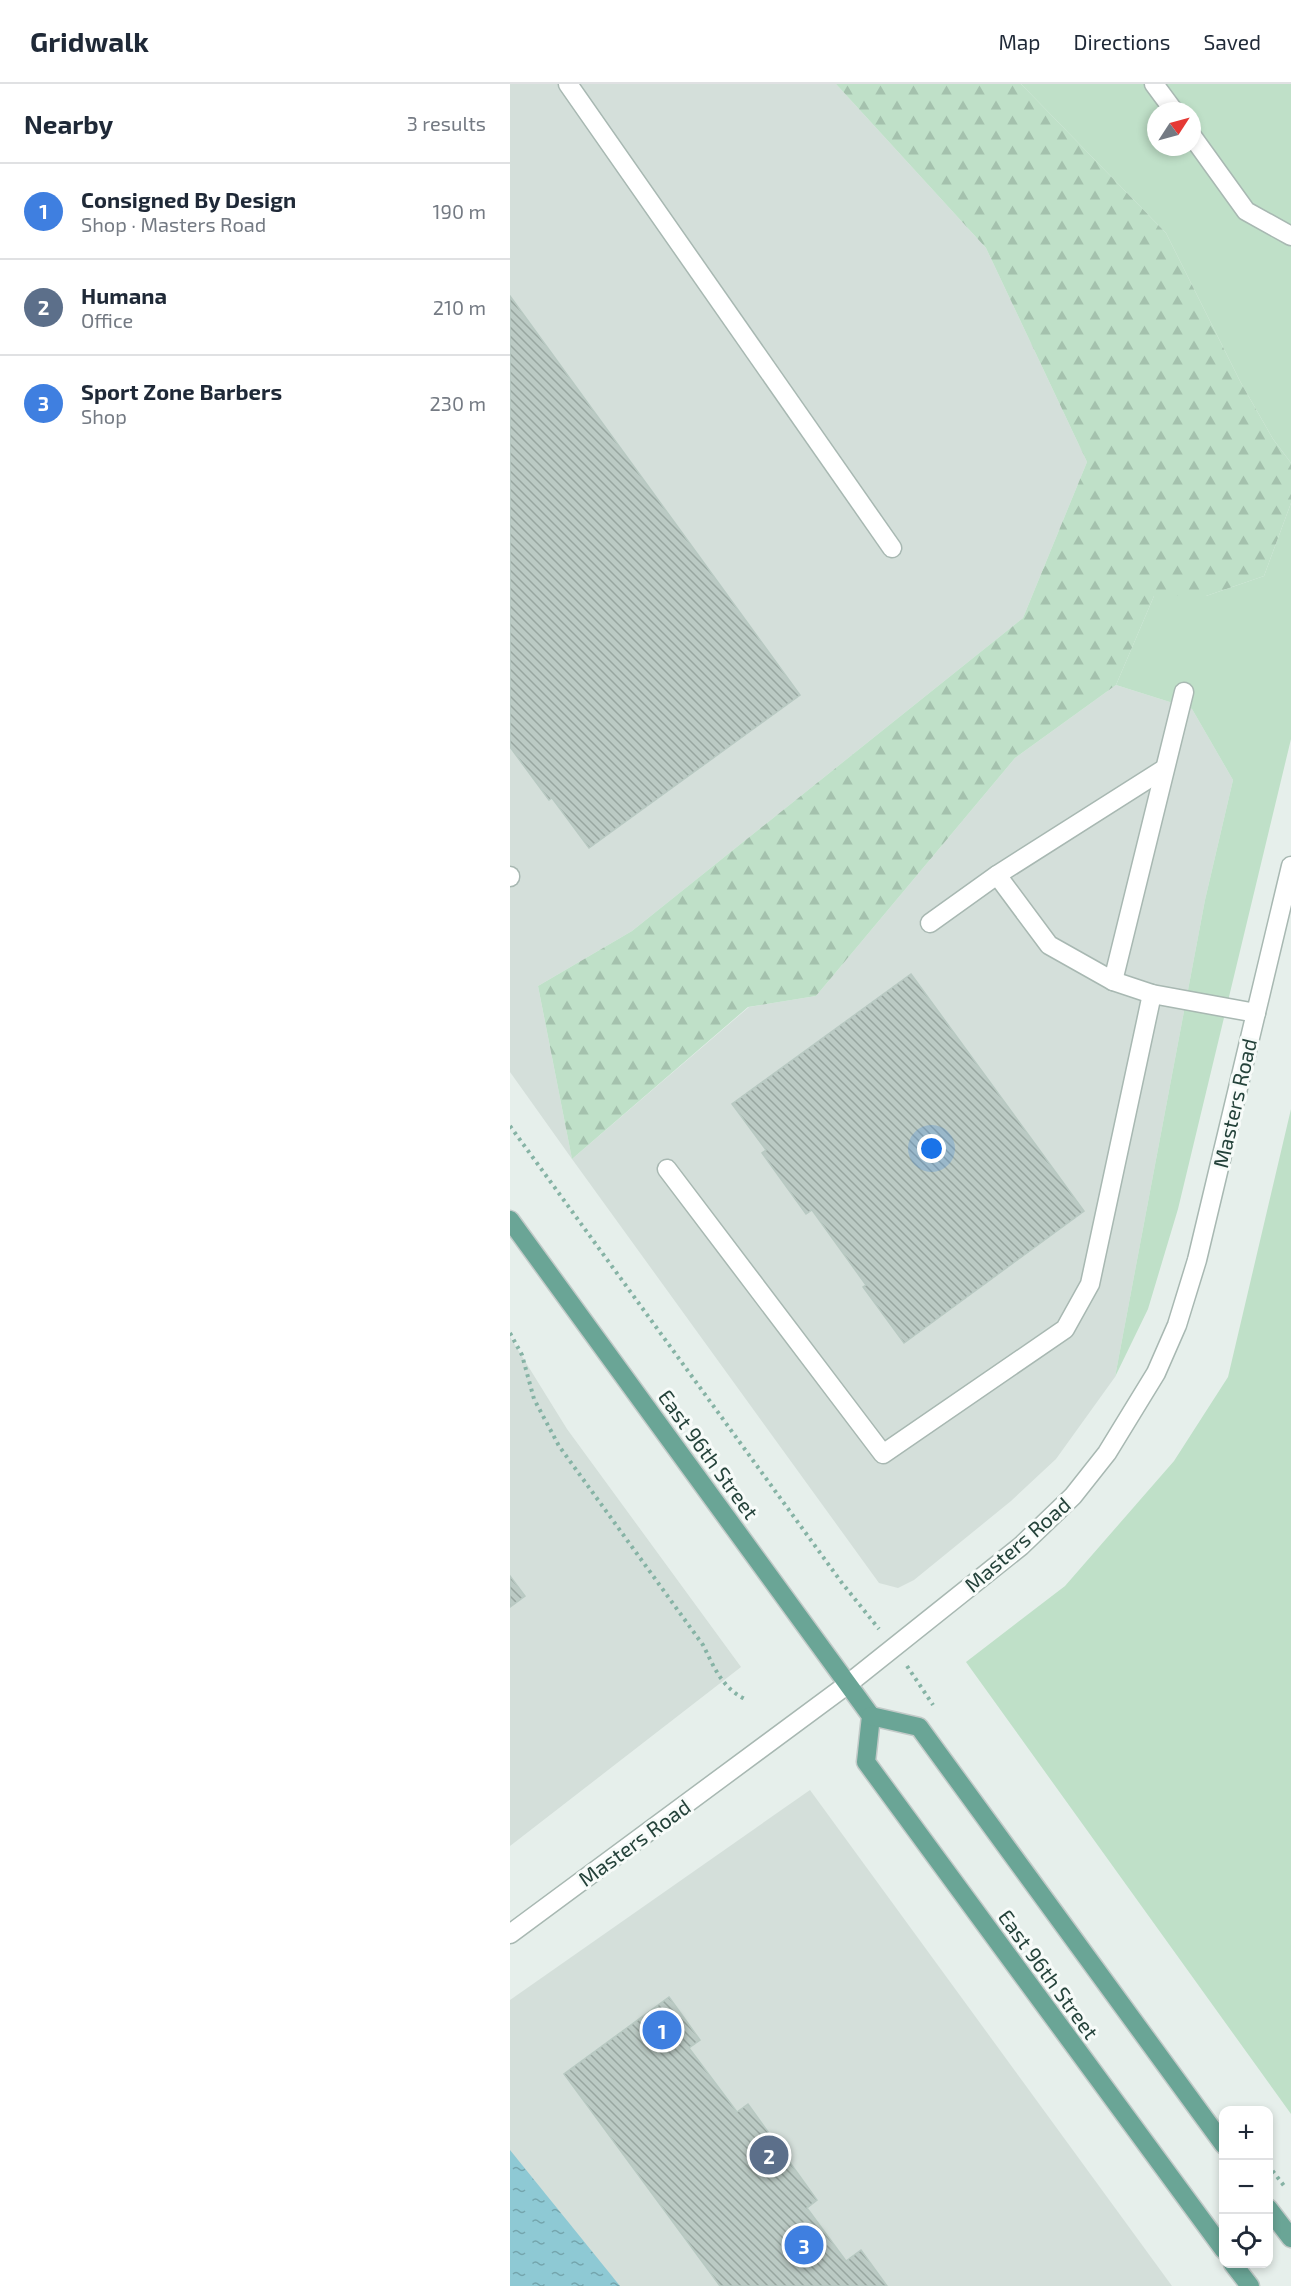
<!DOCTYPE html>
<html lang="en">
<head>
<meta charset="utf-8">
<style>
  :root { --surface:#fff; --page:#f2f2f3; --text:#1f2937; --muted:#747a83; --line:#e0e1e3; --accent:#7f5249 }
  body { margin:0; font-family:"Exo 2",sans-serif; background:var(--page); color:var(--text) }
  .controls { position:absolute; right:18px; bottom:18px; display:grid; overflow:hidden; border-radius:12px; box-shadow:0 3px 9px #0003 }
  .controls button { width:54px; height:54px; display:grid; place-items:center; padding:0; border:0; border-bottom:2px solid var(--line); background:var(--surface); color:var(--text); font:30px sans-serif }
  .compass { position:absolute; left:637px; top:18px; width:54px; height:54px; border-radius:50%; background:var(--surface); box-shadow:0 3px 9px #0003; rotate:54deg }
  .you { position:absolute; left:422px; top:1065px; width:21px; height:21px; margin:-15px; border:4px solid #fff; border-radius:50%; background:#1a73e8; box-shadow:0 0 0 9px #1a73e833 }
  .badge { display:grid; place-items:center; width:39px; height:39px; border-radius:50%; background:var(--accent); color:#fff; font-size:20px; font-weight:700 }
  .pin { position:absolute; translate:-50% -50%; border:3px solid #fff; box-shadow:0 2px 6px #0006 }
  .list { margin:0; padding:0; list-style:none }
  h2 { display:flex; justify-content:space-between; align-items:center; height:78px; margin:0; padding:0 24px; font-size:26px }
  h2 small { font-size:20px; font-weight:400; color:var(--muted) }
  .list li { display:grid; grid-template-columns:39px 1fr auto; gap:18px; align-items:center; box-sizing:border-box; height:96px; padding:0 24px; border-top:2px solid var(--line) }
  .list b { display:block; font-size:22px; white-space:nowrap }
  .list p { margin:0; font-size:20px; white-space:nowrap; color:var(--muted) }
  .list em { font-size:20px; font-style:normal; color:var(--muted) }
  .icon { flex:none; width:33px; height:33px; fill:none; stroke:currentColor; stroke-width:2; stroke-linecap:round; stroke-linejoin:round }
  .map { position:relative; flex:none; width:781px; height:2202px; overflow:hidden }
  header { display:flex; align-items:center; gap:36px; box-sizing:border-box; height:84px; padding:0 30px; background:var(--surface); border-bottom:2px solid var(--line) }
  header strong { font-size:28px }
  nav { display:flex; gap:33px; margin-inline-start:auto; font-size:21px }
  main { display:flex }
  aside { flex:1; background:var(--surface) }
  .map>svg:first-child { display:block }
</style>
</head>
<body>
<header>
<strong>Gridwalk</strong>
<nav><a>Map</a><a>Directions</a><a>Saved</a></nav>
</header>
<main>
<aside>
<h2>Nearby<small>3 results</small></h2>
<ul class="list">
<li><span class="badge" style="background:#3f7fe0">1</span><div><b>Consigned By Design</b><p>Shop · Masters Road</p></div><em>190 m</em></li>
<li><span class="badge" style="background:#5c6f8a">2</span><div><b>Humana</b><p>Office</p></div><em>210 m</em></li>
<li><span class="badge" style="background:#3f7fe0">3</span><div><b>Sport Zone Barbers</b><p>Shop</p></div><em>230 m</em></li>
</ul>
</aside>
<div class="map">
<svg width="781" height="2202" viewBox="0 0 781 2202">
  <defs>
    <pattern id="forest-firs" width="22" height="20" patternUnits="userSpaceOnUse" patternTransform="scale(1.5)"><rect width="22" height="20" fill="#bfe0c8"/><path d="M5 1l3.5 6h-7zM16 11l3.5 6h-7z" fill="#a4c1ad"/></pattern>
    <pattern id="water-ripples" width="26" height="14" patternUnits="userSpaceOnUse" patternTransform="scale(1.5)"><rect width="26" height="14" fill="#8ec9d4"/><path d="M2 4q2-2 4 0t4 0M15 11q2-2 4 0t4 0" fill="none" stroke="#74a5ad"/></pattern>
    <pattern id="building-back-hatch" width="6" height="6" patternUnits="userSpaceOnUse" patternTransform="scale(1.5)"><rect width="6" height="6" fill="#bbcac4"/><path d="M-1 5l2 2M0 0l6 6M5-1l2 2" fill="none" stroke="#98a6a0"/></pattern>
  </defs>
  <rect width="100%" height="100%" fill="#e6efeb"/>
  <g fill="#d4dfda">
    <path d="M0,0H326L476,164L577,378L513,534L122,847L28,902L62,1075L239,923L306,912L505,674L606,601L682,625L723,696L695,816L605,1293L546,1375L501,1417L404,1496L388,1504L369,1499L62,1075L0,988Z"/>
    <path d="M0,1253L57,1345L231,1583L0,1762Z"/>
    <path d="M300,1706L662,2202H0V1916Z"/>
  </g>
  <g fill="#bfe0c8" fill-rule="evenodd">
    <path d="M511,0H781V379L763,355L731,299L656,149ZM646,27H682V63H646Z"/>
    <path d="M781,419V655L668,1125L638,1225L605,1293L695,816L723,696L682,625L606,601L644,512H696L754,492Z"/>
    <path d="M781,1025V2030L456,1578L555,1502L664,1377L718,1293Z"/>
  </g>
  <path fill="url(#forest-firs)" d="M326,0H511L656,149L731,299L763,355L781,379V419L754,492L696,512H644L606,601L505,674L306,912L238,923L62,1075L28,902L122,847L513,534L577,378L476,164Z"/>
  <path fill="url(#water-ripples)" d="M0,2066L110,2202H0Z"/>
  <g fill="url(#building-back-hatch)" stroke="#b8c9c2" stroke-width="1.5">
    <path d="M0,212L290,611L79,764L42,714L39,716L0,663Z"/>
    <path d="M401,890L574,1127L394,1259L353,1203L356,1201L302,1126L296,1130L252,1069L256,1066L222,1020Z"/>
    <path d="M0,1492L15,1512L0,1523Z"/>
    <path d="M159,1913L190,1956L179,1964L227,2028L238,2020L307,2116L297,2124L336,2177L351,2166L377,2202H210L54,1990Z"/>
  </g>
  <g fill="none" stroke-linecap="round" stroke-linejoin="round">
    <defs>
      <g id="minor">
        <path d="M58,0L382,464"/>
        <path d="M644,0L664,27"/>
        <path d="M682,52L736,127L781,152"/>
        <path d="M654,685L487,791L539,861L603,897L642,910L746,929"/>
        <path d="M0,792V793"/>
        <path d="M420,839L487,791"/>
        <path d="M603,897L674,608"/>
        <path d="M157,1085L373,1370L555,1245L580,1200L642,910"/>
        <path d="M0,1850L338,1600L511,1462L563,1412L597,1369L646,1289L667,1241L687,1176L781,782"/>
      </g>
      <g id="major">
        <path d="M0,1136L361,1632L356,1678L714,2166"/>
        <path d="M361,1632L409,1643L714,2061"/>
        <path d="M758,2124L781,2154"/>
        <path d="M723,2180L740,2202"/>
      </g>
    </defs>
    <use href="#minor" stroke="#a8b8b2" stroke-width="21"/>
    <use href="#major" stroke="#c2cac8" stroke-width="21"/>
    <g stroke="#86b3a5" stroke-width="4" stroke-dasharray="3 4.5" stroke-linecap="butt">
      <path d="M0,1042L332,1499L369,1545"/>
      <path d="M0,1249L12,1271L24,1315L49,1362L193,1561C204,1583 212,1604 235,1615"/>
      <path d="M397,1582L423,1621"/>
      <path d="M758,2081L775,2103"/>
    </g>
    <use href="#minor" stroke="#fff" stroke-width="18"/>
    <use href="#major" stroke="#6aa596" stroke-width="18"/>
  </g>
  <g text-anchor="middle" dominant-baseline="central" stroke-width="6" stroke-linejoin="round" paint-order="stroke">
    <g font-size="21" fill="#24423a" stroke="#f7fbf9">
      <text transform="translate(724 1019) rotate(-77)">Masters Road</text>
      <text transform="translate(199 1370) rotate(54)">East 96th Street</text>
      <text transform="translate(507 1460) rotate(-41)">Masters Road</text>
      <text transform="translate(124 1758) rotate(-36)">Masters Road</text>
      <text transform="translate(539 1890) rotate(54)">East 96th Street</text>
    </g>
  </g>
</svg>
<div class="controls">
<button>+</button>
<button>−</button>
<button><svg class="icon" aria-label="locate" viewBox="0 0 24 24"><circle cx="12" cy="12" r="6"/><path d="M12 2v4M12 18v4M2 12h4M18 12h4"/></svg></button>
</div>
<svg class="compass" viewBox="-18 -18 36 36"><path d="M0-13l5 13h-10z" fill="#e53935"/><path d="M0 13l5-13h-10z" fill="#747a83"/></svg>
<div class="you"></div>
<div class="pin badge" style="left:152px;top:1946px;background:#3f7fe0">1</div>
<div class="pin badge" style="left:259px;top:2071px;background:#5c6f8a">2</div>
<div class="pin badge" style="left:294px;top:2161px;background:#3f7fe0">3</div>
</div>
</main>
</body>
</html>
